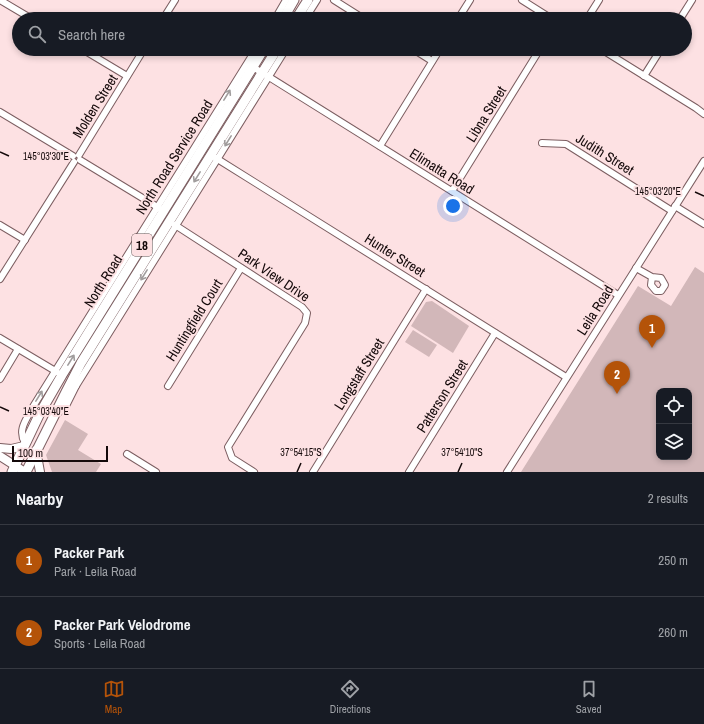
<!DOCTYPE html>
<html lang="en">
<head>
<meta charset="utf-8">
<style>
  :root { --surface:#171b24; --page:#20242c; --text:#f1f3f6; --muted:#9ea1a6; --line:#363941; --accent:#b45309 }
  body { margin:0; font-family:"Archivo Narrow",sans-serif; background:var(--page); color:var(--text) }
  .controls { position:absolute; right:12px; bottom:12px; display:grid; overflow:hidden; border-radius:8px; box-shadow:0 2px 6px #0003 }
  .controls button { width:36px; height:36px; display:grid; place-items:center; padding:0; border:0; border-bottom:1px solid var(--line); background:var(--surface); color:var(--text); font:20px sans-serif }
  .scale { position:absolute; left:12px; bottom:10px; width:96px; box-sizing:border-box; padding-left:4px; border:2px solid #14090a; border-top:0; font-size:11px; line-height:14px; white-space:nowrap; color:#14090a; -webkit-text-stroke:3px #fde1e3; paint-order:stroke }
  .you { position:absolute; left:453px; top:206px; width:14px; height:14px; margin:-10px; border:3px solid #fff; border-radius:50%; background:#1a73e8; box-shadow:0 0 0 6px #1a73e833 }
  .badge { display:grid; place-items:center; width:26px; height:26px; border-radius:50%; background:var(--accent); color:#fff; font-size:13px; font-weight:700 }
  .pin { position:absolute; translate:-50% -33px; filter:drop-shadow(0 1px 2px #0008) }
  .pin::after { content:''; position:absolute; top:21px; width:14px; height:12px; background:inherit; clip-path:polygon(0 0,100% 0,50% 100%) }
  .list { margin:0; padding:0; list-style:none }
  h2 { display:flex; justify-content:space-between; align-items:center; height:52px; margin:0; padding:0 16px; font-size:17px }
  h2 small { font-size:13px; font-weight:400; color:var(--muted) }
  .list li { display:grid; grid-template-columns:26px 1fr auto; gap:12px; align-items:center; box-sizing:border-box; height:72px; padding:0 16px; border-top:1px solid var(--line) }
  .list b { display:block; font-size:15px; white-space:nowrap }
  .list p { margin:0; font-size:13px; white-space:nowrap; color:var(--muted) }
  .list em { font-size:13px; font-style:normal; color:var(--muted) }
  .icon { flex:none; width:22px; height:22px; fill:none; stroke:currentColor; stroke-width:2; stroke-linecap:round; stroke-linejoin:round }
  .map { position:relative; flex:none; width:704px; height:472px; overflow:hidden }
  .search { position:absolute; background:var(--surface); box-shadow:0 2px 6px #0003; left:12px; right:12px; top:12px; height:44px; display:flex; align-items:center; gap:10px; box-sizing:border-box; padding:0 14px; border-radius:22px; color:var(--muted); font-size:15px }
  .sheet { height:196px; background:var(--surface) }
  nav { display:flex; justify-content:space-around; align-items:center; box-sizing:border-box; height:56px; border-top:1px solid var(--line); background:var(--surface); font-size:11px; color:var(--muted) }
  nav a { display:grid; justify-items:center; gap:2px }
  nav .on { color:var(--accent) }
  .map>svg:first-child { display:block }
</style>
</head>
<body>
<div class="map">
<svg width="704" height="472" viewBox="0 0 704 472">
  <rect width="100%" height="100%" fill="#fde1e3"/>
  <g fill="#d2b7b9" fill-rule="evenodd">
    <path d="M695,267L704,273V472H521L638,286L671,306ZM659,391H689V457H659Z"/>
    <path d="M432,301L469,326L453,353L411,326L426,302Z"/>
    <path d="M413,330L437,345L429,357L405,342Z"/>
    <path d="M65,420L88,434L78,450L101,464L96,472H52L46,455Z"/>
  </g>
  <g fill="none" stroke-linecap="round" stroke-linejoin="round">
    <defs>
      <g id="minor">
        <path d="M0,0L32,19"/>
        <path d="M334,0L364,19"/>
        <path d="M522,0L552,19"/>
        <path d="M163,19L175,0"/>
        <path d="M275,19L286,0"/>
        <path d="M305,19L317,0"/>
        <path d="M458,19L470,0"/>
        <path d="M587,19L599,0"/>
        <path d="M680,19L692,0"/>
        <path d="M82,49L127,76"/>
        <path d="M413,49L432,61"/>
        <path d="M601,49L696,108L704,114"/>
        <path d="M253,67L618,295"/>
        <path d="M644,76L661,49"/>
        <path d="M0,112L73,156"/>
        <path d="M542,143L566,144L672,211"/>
        <path d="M380,146L440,49"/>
        <path d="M79,155L144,49"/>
        <path d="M211,155L566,377"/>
        <path d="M80,160L159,208"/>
        <path d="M452,191L540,49"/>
        <path d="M675,206L704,224"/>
        <path d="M0,225L25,240"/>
        <path d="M175,225L302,307L307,313L305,323L228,447L232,458L254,472"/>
        <path d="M636,268L652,277L651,285L656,291H661L665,285L661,278L652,277"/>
        <path d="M0,279L74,162"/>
        <path d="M0,338L57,372"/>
        <path d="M0,379L18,349"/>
        <path d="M168,386L241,268"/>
        <path d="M68,390L76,386L286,49"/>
        <path d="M55,415L65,408L76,386"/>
        <path d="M25,443C17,429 27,419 34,405L256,49"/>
        <path d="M127,454L156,472"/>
        <path d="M313,472L426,289"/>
        <path d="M409,472L495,333"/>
        <path d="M507,472L704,161"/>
      </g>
      <g id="major">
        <path d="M0,448L11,449L24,446"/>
        <path d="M36,450L40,472"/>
        <path d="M0,456L25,472"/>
      </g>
      <g id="highway">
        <path d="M283,19L294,0"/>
        <path d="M296,19L308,0"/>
        <path d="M12,472L40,413L62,375L264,49"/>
        <path d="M26,472L66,392L81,363L277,49"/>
      </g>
    </defs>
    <use href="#minor" stroke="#7c5e61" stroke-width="8"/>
    <use href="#major" stroke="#7c5e61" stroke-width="10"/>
    <use href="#highway" stroke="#7c5e61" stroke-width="11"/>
    <use href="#minor" stroke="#fff" stroke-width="6"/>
    <use href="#major" stroke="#fff" stroke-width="8"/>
    <use href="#highway" stroke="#fff" stroke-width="9"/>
  </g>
  <defs><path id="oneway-shaft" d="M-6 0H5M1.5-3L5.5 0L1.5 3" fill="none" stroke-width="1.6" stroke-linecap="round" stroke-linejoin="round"/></defs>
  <g stroke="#a19d9d">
    <use href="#oneway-shaft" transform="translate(227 95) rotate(-58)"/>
    <use href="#oneway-shaft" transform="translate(228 141) rotate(122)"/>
    <use href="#oneway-shaft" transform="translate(197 177) rotate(122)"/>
    <use href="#oneway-shaft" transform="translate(144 275) rotate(122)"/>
    <use href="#oneway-shaft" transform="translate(71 360) rotate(-58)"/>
    <use href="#oneway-shaft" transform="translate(39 396) rotate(-58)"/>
  </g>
  <path fill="none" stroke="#14090a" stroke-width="1.5" d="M0,152L9,156M695,192L704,196M0,407L9,411M297,472L301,463M458,472L462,463"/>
  <g text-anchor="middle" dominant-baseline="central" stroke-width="4" stroke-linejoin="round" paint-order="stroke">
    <rect fill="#fde1e3" stroke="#5a4a4b" stroke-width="1" x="132" y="234" width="20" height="22" rx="3"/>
    <g font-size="13" font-weight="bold" fill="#14090a">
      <text x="142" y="245">18</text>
    </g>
    <g font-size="14" fill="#14090a" stroke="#fde1e3">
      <text transform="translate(95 106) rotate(-58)">Molden Street</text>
      <text transform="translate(486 114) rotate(-58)">Libna Street</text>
      <text transform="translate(605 154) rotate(32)">Judith Street</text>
      <text transform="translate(174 157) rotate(-58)">North Road Service Road</text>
      <text transform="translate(442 171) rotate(32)">Elimatta Road</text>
      <text transform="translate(395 255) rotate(32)">Hunter Street</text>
      <text transform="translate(274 275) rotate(34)">Park View Drive</text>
      <text transform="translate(103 281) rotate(-58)">North Road</text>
      <text transform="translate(595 310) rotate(-58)">Leila Road</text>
      <text transform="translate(194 320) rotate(-58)">Huntingfield Court</text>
      <text transform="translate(359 374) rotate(-58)">Longstaff Street</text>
      <text transform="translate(442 396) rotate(-58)">Patterson Street</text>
    </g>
  </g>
  <g font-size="10" text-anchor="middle" fill="#14090a" stroke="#fde1e3" stroke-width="4" stroke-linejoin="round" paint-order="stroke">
    <text x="46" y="160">145°03'30"E</text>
    <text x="658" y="195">145°03'20"E</text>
    <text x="46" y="415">145°03'40"E</text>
    <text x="301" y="456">37°54'15"S</text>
    <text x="462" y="456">37°54'10"S</text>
  </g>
</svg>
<div class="controls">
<button><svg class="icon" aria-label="locate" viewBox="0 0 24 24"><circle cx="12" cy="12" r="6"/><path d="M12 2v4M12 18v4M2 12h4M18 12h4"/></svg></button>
<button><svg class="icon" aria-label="layers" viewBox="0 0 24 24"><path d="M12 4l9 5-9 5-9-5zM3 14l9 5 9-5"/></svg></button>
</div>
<div class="scale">100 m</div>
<div class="you"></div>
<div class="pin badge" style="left:652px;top:348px">1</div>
<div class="pin badge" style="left:617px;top:394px">2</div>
<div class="search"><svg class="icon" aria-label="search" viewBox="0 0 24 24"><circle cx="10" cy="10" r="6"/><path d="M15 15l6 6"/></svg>Search here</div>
</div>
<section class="sheet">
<h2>Nearby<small>2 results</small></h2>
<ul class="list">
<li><span class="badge">1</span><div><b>Packer Park</b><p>Park · Leila Road</p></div><em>250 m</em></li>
<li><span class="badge">2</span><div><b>Packer Park Velodrome</b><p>Sports · Leila Road</p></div><em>260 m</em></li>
</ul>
</section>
<nav>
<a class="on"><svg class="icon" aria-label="map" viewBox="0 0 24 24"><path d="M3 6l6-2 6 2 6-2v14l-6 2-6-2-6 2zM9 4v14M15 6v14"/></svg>Map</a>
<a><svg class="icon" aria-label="directions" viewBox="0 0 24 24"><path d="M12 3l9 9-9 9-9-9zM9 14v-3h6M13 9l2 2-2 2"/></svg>Directions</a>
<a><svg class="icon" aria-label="saved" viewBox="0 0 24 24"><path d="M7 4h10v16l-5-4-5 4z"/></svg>Saved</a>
</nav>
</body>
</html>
